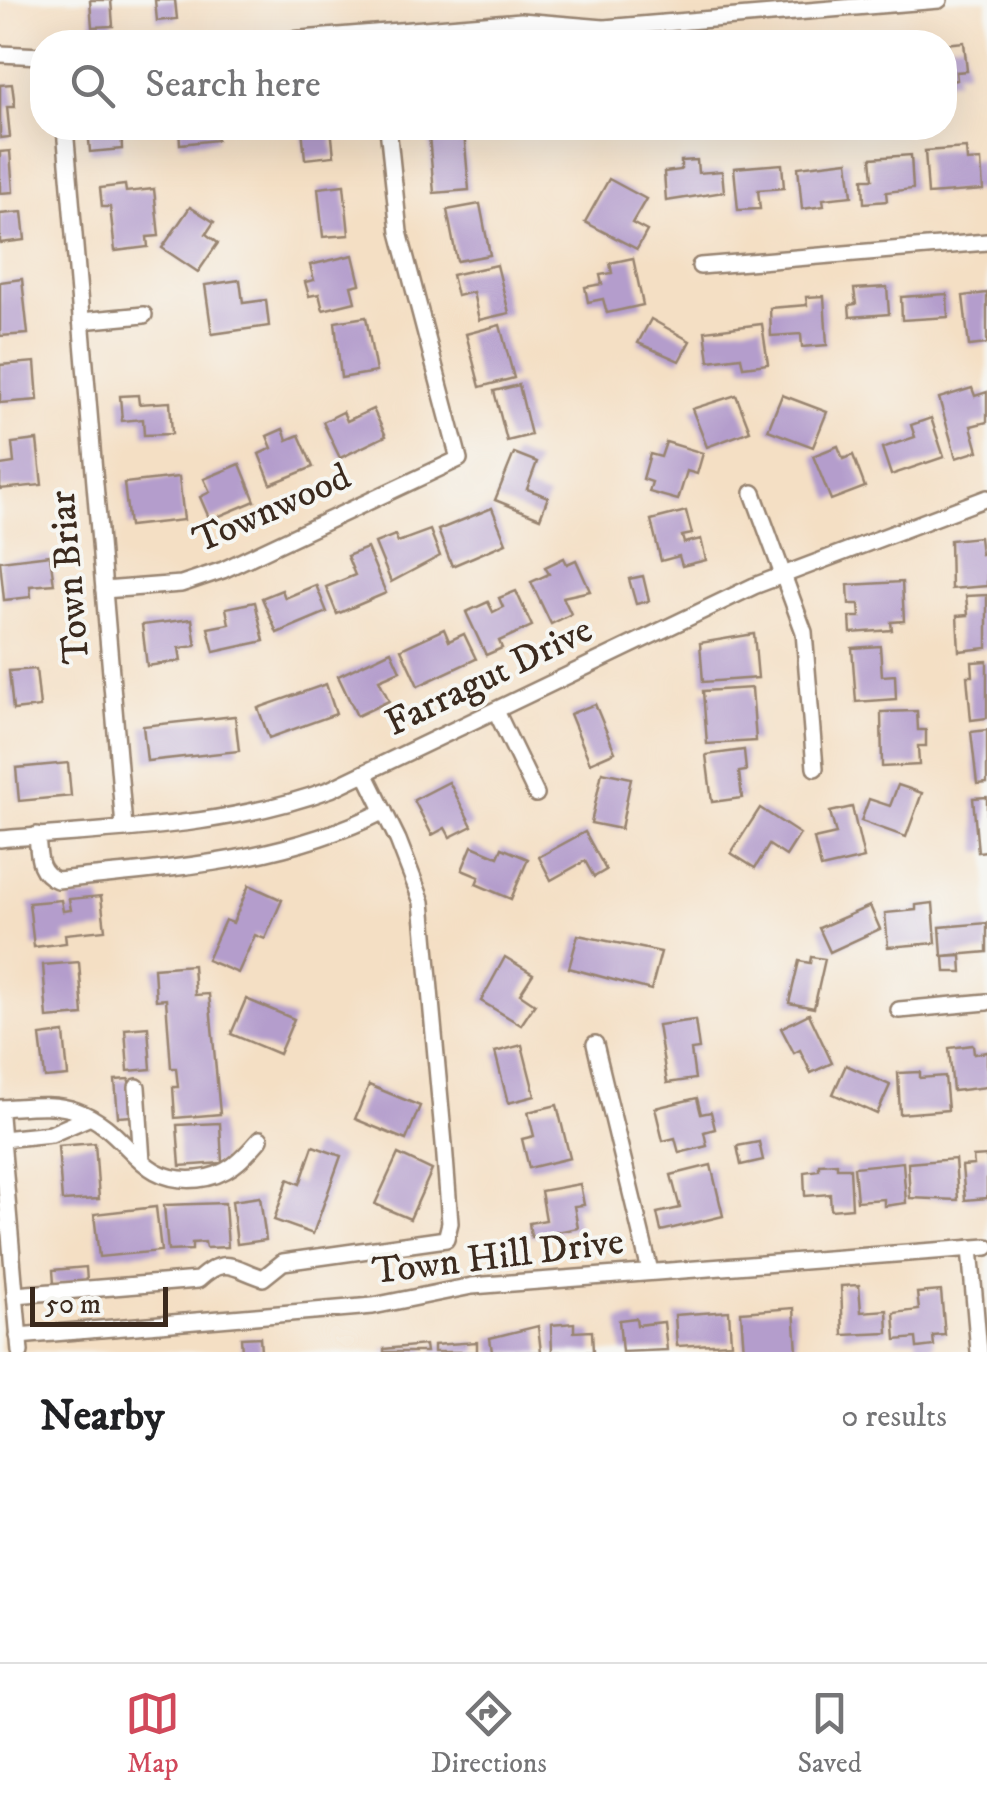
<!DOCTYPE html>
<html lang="en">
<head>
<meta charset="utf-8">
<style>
  :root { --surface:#fff; --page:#f2f2f2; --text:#202124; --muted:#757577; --line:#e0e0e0; --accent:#d1495b }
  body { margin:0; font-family:"IM FELL DW Pica",serif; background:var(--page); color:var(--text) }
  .scale { position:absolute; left:30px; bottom:25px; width:138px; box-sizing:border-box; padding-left:10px; border:5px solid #3b2a1e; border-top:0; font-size:28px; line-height:35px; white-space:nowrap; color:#3b2a1e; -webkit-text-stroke:8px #f6f6f2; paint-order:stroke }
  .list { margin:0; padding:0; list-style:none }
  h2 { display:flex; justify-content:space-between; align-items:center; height:130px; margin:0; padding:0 40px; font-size:42px }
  h2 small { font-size:32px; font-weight:400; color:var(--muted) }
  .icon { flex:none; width:55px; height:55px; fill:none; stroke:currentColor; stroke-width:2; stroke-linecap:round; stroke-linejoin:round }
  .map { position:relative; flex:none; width:987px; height:1352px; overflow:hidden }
  .search { position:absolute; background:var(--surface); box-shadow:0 10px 40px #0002; left:30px; right:30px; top:30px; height:110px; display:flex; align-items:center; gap:25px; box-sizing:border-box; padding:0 35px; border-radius:40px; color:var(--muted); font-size:38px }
  .sheet { height:310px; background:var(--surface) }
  nav { display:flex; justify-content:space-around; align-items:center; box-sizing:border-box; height:140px; border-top:2px solid var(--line); background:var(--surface); font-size:28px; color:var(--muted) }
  nav a { display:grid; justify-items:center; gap:5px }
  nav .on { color:var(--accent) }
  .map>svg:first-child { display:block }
</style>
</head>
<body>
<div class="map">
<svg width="987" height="1352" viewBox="0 0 987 1352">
  <rect width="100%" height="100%" fill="#f6f6f2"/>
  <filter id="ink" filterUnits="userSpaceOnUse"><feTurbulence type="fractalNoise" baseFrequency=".01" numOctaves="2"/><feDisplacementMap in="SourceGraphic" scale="20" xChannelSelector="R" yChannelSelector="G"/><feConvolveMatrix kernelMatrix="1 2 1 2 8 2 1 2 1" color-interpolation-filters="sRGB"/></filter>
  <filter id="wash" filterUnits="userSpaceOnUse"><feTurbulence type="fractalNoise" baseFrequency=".0048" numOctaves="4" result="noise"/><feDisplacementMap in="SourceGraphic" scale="40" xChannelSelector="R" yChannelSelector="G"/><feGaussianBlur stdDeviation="2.25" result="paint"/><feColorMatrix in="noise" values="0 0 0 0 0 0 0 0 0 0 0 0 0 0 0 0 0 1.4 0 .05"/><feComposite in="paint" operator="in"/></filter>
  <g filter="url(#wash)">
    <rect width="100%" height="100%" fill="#f4dfc4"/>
    <g id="blocks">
      <g fill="#b49dcc">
        <path d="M90,0H111L113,26L92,27Z"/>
        <path d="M155,0H175L177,19L157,21Z"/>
        <path d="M964,42L967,71L956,72L957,80L944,82V44Z"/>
        <path d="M12,84L15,107H7L10,137L0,138V85Z"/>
        <path d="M88,128H121L122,149L90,152Z"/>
        <path d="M179,128H216L217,140L180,144Z"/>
        <path d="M302,128H331L334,156L305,159Z"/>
        <path d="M464,132L469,190L434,193L429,135Z"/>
        <path d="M966,148L967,161L981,160L983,190L928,194L925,151Z"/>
        <path d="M10,151L13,192L0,193V152Z"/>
        <path d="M911,155L913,189L886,192L887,201L864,203L863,179H873L871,158Z"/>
        <path d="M697,160L698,173L722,171L724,192L666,201L664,172L681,170V161Z"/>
        <path d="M848,161L852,196L823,199L824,206L802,209L798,167Z"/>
        <path d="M782,164L784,188L758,190L760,209L738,210L734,168Z"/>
        <path d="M609,179L646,199L632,223L647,231L637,249L585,222Z"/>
        <path d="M125,185L126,192L154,189L159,236L147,237L148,247L115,251L110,207H102L100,188Z"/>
        <path d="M344,185L349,235L323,237L318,188Z"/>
        <path d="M480,204L490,255L457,261L447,210Z"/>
        <path d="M190,207L214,222L206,234L218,243L198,272L162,248Z"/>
        <path d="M22,212L25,240L0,243V214Z"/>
        <path d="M353,255L360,284L351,286L355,302L323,310L319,294L309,296L305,282L314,280L310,265Z"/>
        <path d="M633,258L643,305L607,313L603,299L588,302L585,287L602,284L600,275L612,273L610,263Z"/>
        <path d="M497,265L509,313L479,320L473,292L457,296L452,275Z"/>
        <path d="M22,279L28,334L0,336V282Z"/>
        <path d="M240,280L243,303L266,300L269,326L212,334L205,285Z"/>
        <path d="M887,287L889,314L850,317L849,305L856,304L854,289Z"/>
        <path d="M987,293V344L969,346L963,296Z"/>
        <path d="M947,294L948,317L902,320L901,297Z"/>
        <path d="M824,296L827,345L802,347L801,334L771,336L770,308L807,305L806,297Z"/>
        <path d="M366,317L376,372L341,378L335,322Z"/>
        <path d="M651,319L690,341L679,361L638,343Z"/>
        <path d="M762,324L768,364L743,367L741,357L709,361L705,331Z"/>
        <path d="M500,325L514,378L480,387L466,334Z"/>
        <path d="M35,362L38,400L0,403V365Z"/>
        <path d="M519,385L531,435L507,441L494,391Z"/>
        <path d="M972,388L975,396L987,392V422L971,426L978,451L956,458L939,398Z"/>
        <path d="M138,395L139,404L170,402L172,434L144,435L143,419L122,421L120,396Z"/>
        <path d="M736,395L750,431L707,447L692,409Z"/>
        <path d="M782,395L827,412L813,447L768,430Z"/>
        <path d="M373,409L386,436L340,458L323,422L343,412L347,421Z"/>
        <path d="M931,418L944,457L891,475L882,448L915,437L911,425Z"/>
        <path d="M283,429L287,440L299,435L313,467L271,484L259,454L272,448L267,436Z"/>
        <path d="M37,440L42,485L0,489V465L14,463L12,443Z"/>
        <path d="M666,442L703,453L697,474L687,471L678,500L649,492L652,482L643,479L650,454L661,457Z"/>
        <path d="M838,446L843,459L853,455L865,487L831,500L813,456Z"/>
        <path d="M514,453L537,462L527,489L548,497L540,518L495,500Z"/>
        <path d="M240,464L255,501L210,520L200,497L210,492L204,479Z"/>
        <path d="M179,477L184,520L129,526L124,483Z"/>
        <path d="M492,508L506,543L452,566L438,530Z"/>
        <path d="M686,511L692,534L682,536L684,543L701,539L706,560L682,566L679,556L661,561L651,520Z"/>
        <path d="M430,530L440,556L391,582L375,543L395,535L398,542Z"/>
        <path d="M979,537L981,554L987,553V586L951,589L950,540Z"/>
        <path d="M367,548L386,593L337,614L326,587L355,575L347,556Z"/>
        <path d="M50,555L54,584L30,586L31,597L4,600L0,561Z"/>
        <path d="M564,558L567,564L576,560L590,591L563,597L571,614L551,624L531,582L549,574L545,567Z"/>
        <path d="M643,576L649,601L636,604L629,579Z"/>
        <path d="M902,582L904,621L891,622L892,630L851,633L850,617H860L859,604H849L848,585Z"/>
        <path d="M316,585L327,612L277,633L262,598L282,590L285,598Z"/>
        <path d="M516,591L532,626L499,641L502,648L486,655L466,612L488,602L493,612L503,607L499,598Z"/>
        <path d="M987,595V648L959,651L957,616L968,615L966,596Z"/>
        <path d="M255,602L264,641L214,652L208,628L229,624L226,608Z"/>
        <path d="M192,619L196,646L179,648L181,661L147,666L142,625Z"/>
        <path d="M444,629L449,641L464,634L476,659L418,686L401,649Z"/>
        <path d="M754,634L758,678L703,682L700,643Z"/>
        <path d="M880,646L882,676L895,675L896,699L856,702L852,648Z"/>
        <path d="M391,651L400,671L379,680L389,701L357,716L338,676Z"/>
        <path d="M987,661V718L971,720L967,676H973L972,662Z"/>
        <path d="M36,669L40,707L13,710L9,671Z"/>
        <path d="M326,684L336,714L269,738L258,708Z"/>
        <path d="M752,688L756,741L707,744L703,691Z"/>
        <path d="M595,704L615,752L590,763L570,714Z"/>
        <path d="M917,711L918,730H926V746H918L919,765L882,767L881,712Z"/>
        <path d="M235,716L239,751L147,761L143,726Z"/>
        <path d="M987,730V783L977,784L971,732Z"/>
        <path d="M744,750L746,771L739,772L742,798L712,802L706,755Z"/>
        <path d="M68,763L71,796L19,801L16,768Z"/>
        <path d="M602,772L631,778L621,829L591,823Z"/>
        <path d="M449,782L472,826L450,837L445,828L432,835L414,800Z"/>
        <path d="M898,785L922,793L906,837L861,821L869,799L890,806Z"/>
        <path d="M987,797V851L978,852L973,798Z"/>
        <path d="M852,807L864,858L821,868L814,839L836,834L830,812Z"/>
        <path d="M760,808L800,834L786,856L769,845L755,868L731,853Z"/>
        <path d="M585,832L606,870L594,877L585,861L551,880L539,857Z"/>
        <path d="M472,846L498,857L502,848L528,859L511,899L476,884L479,877L462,870Z"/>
        <path d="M249,885L282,900L265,939L255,935L238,973L207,960L225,920L233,923Z"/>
        <path d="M101,896L105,930L65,934L66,943L34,947L29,903L61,900L63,911L71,910L69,899Z"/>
        <path d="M933,903L936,943L888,947L885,913L916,910V905Z"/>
        <path d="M870,906L880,929L830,952L819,928Z"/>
        <path d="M987,923V952L942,956L940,927Z"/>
        <path d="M578,935L661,952L651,990L569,968Z"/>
        <path d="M961,956L962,972H945L944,957Z"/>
        <path d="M505,957L533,974L520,994L535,1004L521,1025L481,1001Z"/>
        <path d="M811,957L825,959L814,1008L789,1003L799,961L810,963Z"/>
        <path d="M79,962L83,1015L47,1018L43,965Z"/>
        <path d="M193,965L195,995L209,994L220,1114L175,1118L173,1087H178L176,1068H171L166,999L156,1000L154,968Z"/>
        <path d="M246,999L294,1019L279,1054L231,1034Z"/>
        <path d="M809,1014L832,1063L811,1073L800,1050L794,1053L781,1028Z"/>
        <path d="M695,1020L699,1049L691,1050L695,1079L667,1083L658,1025Z"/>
        <path d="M148,1027L151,1069L128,1071L125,1029Z"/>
        <path d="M64,1033L68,1076L45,1078L40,1036Z"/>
        <path d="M522,1045L535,1096L508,1103L495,1052Z"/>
        <path d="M973,1045L974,1054L987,1052V1087L953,1091L949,1048Z"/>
        <path d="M846,1065L890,1085L877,1114L833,1094Z"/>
        <path d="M920,1072V1078L945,1076L948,1110L900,1114L898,1073Z"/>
        <path d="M129,1079L132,1116L118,1117L115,1080Z"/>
        <path d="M369,1085L420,1106L406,1140L355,1119Z"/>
        <path d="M697,1098L701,1114L711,1112L715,1129L704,1132L707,1146L679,1153L675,1138L663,1141L655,1108Z"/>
        <path d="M557,1105L570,1158L529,1168L522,1139L534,1136L528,1112Z"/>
        <path d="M220,1123L222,1163L180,1166L177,1125Z"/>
        <path d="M759,1142L763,1160L741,1165L737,1146Z"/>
        <path d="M95,1143L99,1199L62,1201L58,1146Z"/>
        <path d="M313,1146L341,1156L313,1234L274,1220L288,1179L300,1184Z"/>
        <path d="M398,1154L432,1170L410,1219L375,1204Z"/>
        <path d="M987,1156V1198L965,1200L962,1166L974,1165L973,1157Z"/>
        <path d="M955,1159L958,1200L910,1198L908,1163Z"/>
        <path d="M903,1162L906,1203L884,1206V1199L857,1201L854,1167Z"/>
        <path d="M837,1163V1168H850L852,1208L831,1210L830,1194L805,1196L804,1172L819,1170V1164Z"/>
        <path d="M711,1165L723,1216L661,1231L657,1213L680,1208L671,1175Z"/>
        <path d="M580,1184L584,1205L574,1206L578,1228L531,1237L529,1223L546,1220L541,1191Z"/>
        <path d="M260,1197L266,1240L237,1244L232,1201Z"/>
        <path d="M225,1203L228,1247L206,1248L205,1242L192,1243V1250L168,1251L164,1205Z"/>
        <path d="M156,1207L161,1251L99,1257L94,1214Z"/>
        <path d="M86,1267L87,1282L54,1284L53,1270Z"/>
        <path d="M859,1285L861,1312L887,1310L888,1333L843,1335L841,1286Z"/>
        <path d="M941,1291L945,1335L933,1336L934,1346L917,1348L916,1338L896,1340L894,1313L919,1310L917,1293Z"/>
        <path d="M794,1308L797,1352H744L741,1312Z"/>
        <path d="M729,1311L731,1343L677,1346L675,1315Z"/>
        <path d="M636,1318L637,1325L664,1322L667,1350L622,1352L619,1320Z"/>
        <path d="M574,1323V1332L592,1331L593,1352H552L551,1325Z"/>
        <path d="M538,1326L541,1352H492L490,1338Z"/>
        <path d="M260,1337L261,1352H242L241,1338Z"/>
        <path d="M477,1342V1352H434V1345Z"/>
        <path d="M425,1345L426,1352H384V1349Z"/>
      </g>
    </g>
  </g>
  <g filter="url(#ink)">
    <use href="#blocks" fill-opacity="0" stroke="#988471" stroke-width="2.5"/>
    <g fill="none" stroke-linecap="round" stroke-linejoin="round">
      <defs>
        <g id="street">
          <path d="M265,42L521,21L604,28L939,0"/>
          <path d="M0,54L42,56"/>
          <path d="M65,128L124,827"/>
          <path d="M700,266L987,242"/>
          <path d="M81,321L144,315"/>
          <path d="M753,493L804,632L815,768"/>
          <path d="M104,590L181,584L223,570L459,459L399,232L388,128"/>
          <path d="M496,711L536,794"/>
          <path d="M37,835C39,855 37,872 57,880C170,868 281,863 384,811"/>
          <path d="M0,839C111,829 226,828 331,789L754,586L987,498"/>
          <path d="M899,1010L987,1002"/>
          <path d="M595,1044L650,1271"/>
          <path d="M137,1087L142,1161"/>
          <path d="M0,1108C24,1107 53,1102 77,1111C132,1131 135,1185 198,1179C227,1176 242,1160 260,1139"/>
          <path d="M0,1116L20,1352"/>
          <path d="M2,1139L51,1134L90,1117"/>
          <path d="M970,1248L979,1352"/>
          <path d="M15,1295L198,1280C225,1255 233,1268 263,1278L283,1262L446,1239L450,1223L444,1144L422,902L398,840L365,773"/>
          <path d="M18,1336L373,1306L472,1286L987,1247"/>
        </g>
      </defs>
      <use href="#street" stroke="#988471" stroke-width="20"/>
      <use href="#street" stroke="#fff" stroke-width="15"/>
    </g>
  </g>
  <g text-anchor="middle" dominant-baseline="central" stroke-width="8" stroke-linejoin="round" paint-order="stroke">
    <g font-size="38" fill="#3b2a1e" stroke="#f6f6f2">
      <text transform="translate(272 509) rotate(-24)">Townwood</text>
      <text transform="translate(70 577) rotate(-95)">Town Briar</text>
      <text transform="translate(489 677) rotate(-26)">Farragut Drive</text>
      <text transform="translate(498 1257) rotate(-7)">Town Hill Drive</text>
    </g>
  </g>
</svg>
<div class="scale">50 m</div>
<div class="search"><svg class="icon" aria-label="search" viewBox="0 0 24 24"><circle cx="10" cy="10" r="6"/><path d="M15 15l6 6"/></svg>Search here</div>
</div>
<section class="sheet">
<h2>Nearby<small>0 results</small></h2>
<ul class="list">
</ul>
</section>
<nav>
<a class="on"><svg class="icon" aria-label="map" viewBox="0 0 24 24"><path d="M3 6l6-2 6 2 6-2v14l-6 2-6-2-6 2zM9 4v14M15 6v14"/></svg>Map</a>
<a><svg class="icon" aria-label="directions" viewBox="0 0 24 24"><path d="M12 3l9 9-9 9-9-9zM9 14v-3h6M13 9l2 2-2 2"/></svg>Directions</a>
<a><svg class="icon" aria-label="saved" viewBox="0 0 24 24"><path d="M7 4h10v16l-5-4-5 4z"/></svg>Saved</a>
</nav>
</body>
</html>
